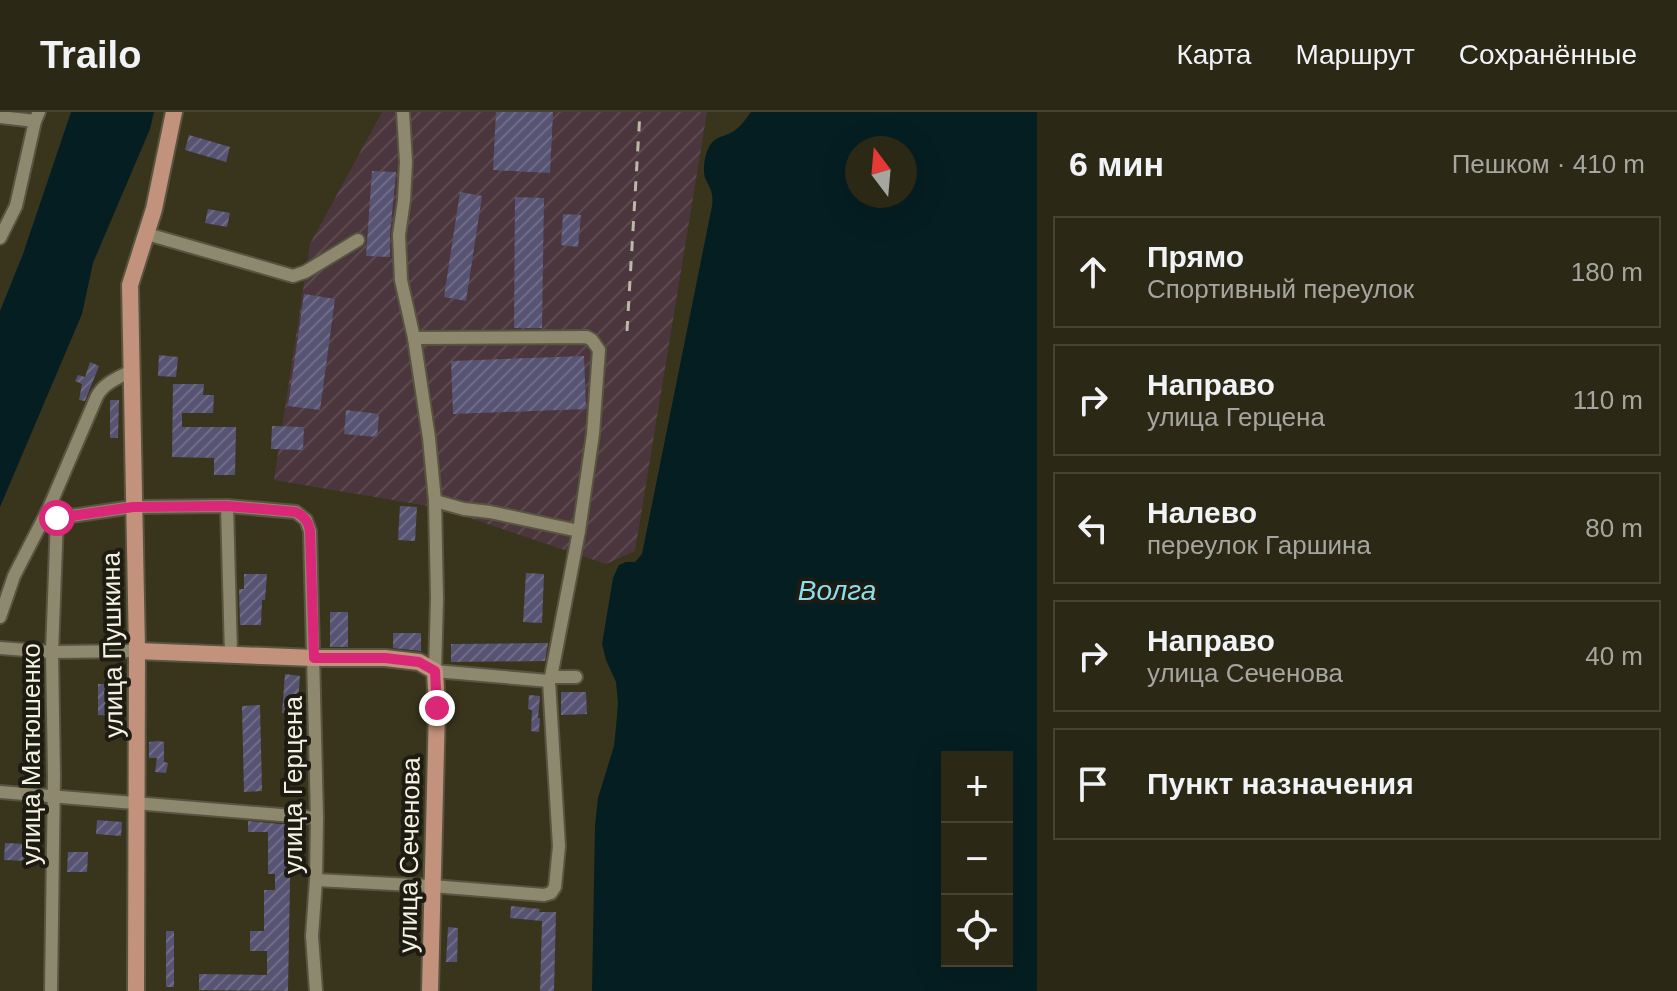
<!DOCTYPE html>
<html lang="ru">
<head>
<meta charset="utf-8">
<style>
  :root { --surface:#2b2816; --page:#373423; --text:#f1f3f6; --muted:#a6a6a1; --line:#474435 }
  body { margin:0; font-family:Arial,sans-serif; background:var(--page); color:var(--text) }
  .controls { position:absolute; right:24px; bottom:24px; display:grid; overflow:hidden; border-radius:0px; box-shadow:0 8px 32px #0002 }
  .controls button { width:72px; height:72px; display:grid; place-items:center; padding:0; border:0; border-bottom:2px solid var(--line); background:var(--surface); color:var(--text); font:40px sans-serif }
  .compass { position:absolute; left:845px; top:24px; width:72px; height:72px; border-radius:50%; background:var(--surface); box-shadow:0 8px 32px #0002; rotate:344deg }
  .stop { position:absolute; width:24px; height:24px; margin:-18px; border:6px solid #db2777; border-radius:50%; background:#fff }
  .stop.end { background:#db2777; border-color:#fff; box-shadow:0 2px 8px #0008 }
  .list { margin:0; padding:0; list-style:none }
  h2 { display:flex; justify-content:space-between; align-items:center; height:104px; margin:0; padding:0 32px; font-size:34px }
  h2 small { font-size:26px; font-weight:400; color:var(--muted) }
  .list li { display:grid; grid-template-columns:52px 1fr auto; gap:24px; align-items:center; box-sizing:border-box; height:112px; margin:0 16px 16px; padding:0 16px; border:2px solid var(--line); border-radius:0px }
  .list b { display:block; font-size:30px; white-space:nowrap }
  .list p { margin:0; font-size:26px; white-space:nowrap; color:var(--muted) }
  .list em { font-size:26px; font-style:normal; color:var(--muted) }
  .icon { flex:none; width:44px; height:44px; fill:none; stroke:currentColor; stroke-width:2; stroke-linecap:round; stroke-linejoin:round }
  .map { position:relative; flex:none; width:1037px; height:879px; overflow:hidden }
  header { display:flex; align-items:center; gap:48px; box-sizing:border-box; height:112px; padding:0 40px; background:var(--surface); border-bottom:2px solid var(--line) }
  header strong { font-size:38px }
  nav { display:flex; gap:44px; margin-inline-start:auto; font-size:28px }
  main { display:flex }
  aside { flex:1; background:var(--surface) }
  .map>svg:first-child { display:block }
</style>
</head>
<body>
<header>
<strong>Trailo</strong>
<nav><a>Карта</a><a>Маршрут</a><a>Сохранённые</a></nav>
</header>
<main>
<div class="map">
<svg width="1037" height="879" viewBox="0 0 1037 879">
  <defs>
    <pattern id="industrial-furrows" width="10" height="10" patternUnits="userSpaceOnUse" patternTransform="scale(2)"><rect width="10" height="10" fill="#4a363c"/><path d="M-1 1l2-2M0 10L10 0M9 11l2-2" fill="none" stroke="#5c4a4f"/></pattern>
    <pattern id="building-hatch" width="6" height="6" patternUnits="userSpaceOnUse" patternTransform="scale(2)"><rect width="6" height="6" fill="#575373"/><path d="M-1 1l2-2M0 6l6-6M5 7l2-2" fill="none" stroke="#706c87"/></pattern>
  </defs>
  <rect width="100%" height="100%" fill="#39351d"/>
  <path fill="url(#industrial-furrows)" d="M382,0H707L635,439L606,452L440,396L274,368L310,132Z"/>
  <g fill="#051e22" fill-rule="evenodd">
    <path d="M71,0H154L150,17L93,151L82,202L0,395V199L23,142Z"/>
    <path d="M751,0H1037V879H592L595,713L598,686L614,634L616,615L618,591L616,570L606,548L602,532L613,466L619,453L626,450H635L642,442L712,94C715,73 703,72 704,57C704,47 707,33 716,27C721,24 728,23 734,19C741,14 746,7 751,0ZM857,36H905V84H857ZM947,645H1007V849H947Z"/>
  </g>
  <g fill="url(#building-hatch)">
    <path d="M496,0H553L550,61L493,58Z"/>
    <path d="M189,23L230,35L226,50L185,38Z"/>
    <path d="M372,59L396,60L390,122V145L366,144Z"/>
    <path d="M460,80L482,84L466,189L444,185Z"/>
    <path d="M515,85L544,86L542,216H514Z"/>
    <path d="M208,97L230,101L227,115L205,111Z"/>
    <path d="M563,102L581,103L578,135L561,133Z"/>
    <path d="M304,182L335,187L320,298L288,294Z"/>
    <path d="M159,243L178,245L176,265L158,264Z"/>
    <path d="M584,244L586,297L453,302L451,249Z"/>
    <path d="M90,250L99,254L85,289L79,288L82,272L75,269L78,263L85,265Z"/>
    <path d="M173,272H204L203,283H214L213,301H182V315H236L235,363H214V346L172,345Z"/>
    <path d="M110,288H119L118,326H110Z"/>
    <path d="M346,298L379,302L377,325L344,322Z"/>
    <path d="M272,314L304,315L303,338L271,337Z"/>
    <path d="M400,394L417,395L415,429L398,428Z"/>
    <path d="M526,461L544,462L542,511L523,510Z"/>
    <path d="M244,462H267L265,488H262L261,513H240L239,477H244Z"/>
    <rect x="330" y="500" width="18" height="35"/>
    <path d="M393,521H421V539L393,536Z"/>
    <path d="M548,531L545,549L451,550V532Z"/>
    <path d="M285,562L300,564L297,602L282,601Z"/>
    <path d="M98,572H123L122,604L98,603Z"/>
    <path d="M561,580H586L587,602L561,603Z"/>
    <path d="M529,583L540,584L538,606H540L539,620L531,619L532,598L528,597Z"/>
    <path d="M260,593L262,679L244,680L242,594Z"/>
    <path d="M159,629L164,630V650L168,651L166,661L155,660L157,646H149V630Z"/>
    <path d="M97,708L122,710L121,724L96,722Z"/>
    <path d="M248,709L291,713L288,879L199,878V862L267,863V839H250V819H264V778H275V762H268V720H248Z"/>
    <path d="M5,731L28,732L27,749L4,748Z"/>
    <path d="M68,740H88L87,760H67Z"/>
    <path d="M511,794L540,797L539,800H556L554,879H540L542,809L510,806Z"/>
    <path d="M448,815L458,816L457,850H446Z"/>
    <rect x="166" y="819" width="8" height="56"/>
  </g>
  <g fill="none" stroke-linecap="round" stroke-linejoin="round">
    <defs>
      <g id="minor">
        <path d="M403,0L406,50L404,88L399,123L401,168L414,226L429,326L435,389L437,486L435,559L549,569L551,565H576"/>
        <path d="M0,5L35,9"/>
        <path d="M147,122L293,164L305,160L358,128"/>
        <path d="M0,126L16,94L35,9L39,0"/>
        <path d="M414,226L587,225L592,228L599,238L593,322L579,419L551,565"/>
        <path d="M435,389L464,397L490,400L579,419"/>
        <path d="M227,394L231,542"/>
        <path d="M48,398L57,406L133,395L227,394L296,400L306,408L310,419L317,706L316,768L312,824L316,879"/>
        <path d="M0,505L14,464L48,398L97,284C104,271 118,266 131,259"/>
        <path d="M0,536L52,540L137,539"/>
        <path d="M0,680L317,706"/>
        <path d="M316,768L432,774L544,783L551,781L555,775L559,734L549,569"/>
        <path d="M51,879L54,664L52,540L57,406"/>
      </g>
      <g id="major">
        <path d="M137,539L314,546H385L419,550L435,559L437,596L430,879"/>
        <path d="M136,879L137,539L130,173L154,97L174,0"/>
      </g>
    </defs>
    <use href="#minor" stroke="#58543f" stroke-width="16"/>
    <use href="#major" stroke="#58543f" stroke-width="20"/>
    <use href="#minor" stroke="#8e896e" stroke-width="12"/>
    <use href="#major" stroke="#c3927d" stroke-width="16"/>
    <path stroke="#bbb9a7" stroke-width="3" stroke-dasharray="10 10" stroke-linecap="butt" d="M627,219L640,0"/>
  </g>
  <g fill="none" stroke-linecap="round" stroke-linejoin="round">
    <path stroke="#db2777" stroke-width="10" d="M57,406L133,395L227,394L296,400C305,405 308,409 310,419L314,546H385L419,550L435,559L437,596"/>
  </g>
  <g text-anchor="middle" dominant-baseline="central" stroke-width="8" stroke-linejoin="round" paint-order="stroke">
    <g font-size="26" fill="#f4f2e3" stroke="#1e1c12">
      <text transform="translate(112 533) rotate(-91)">улица Пушкина</text>
      <text transform="translate(31 642) rotate(-90)">улица Матюшенко</text>
      <text transform="translate(293 673) rotate(-90)">улица Герцена</text>
      <text transform="translate(409 743) rotate(-89)">улица Сеченова</text>
    </g>
    <g font-size="28" font-style="italic" fill="#8cdeed" stroke="#1e1c12">
      <text x="837" y="478">Волга</text>
    </g>
  </g>
</svg>
<div class="controls">
<button>+</button>
<button>−</button>
<button><svg class="icon" aria-label="locate" viewBox="0 0 24 24"><circle cx="12" cy="12" r="6"/><path d="M12 2v4M12 18v4M2 12h4M18 12h4"/></svg></button>
</div>
<svg class="compass" viewBox="-18 -18 36 36"><path d="M0-13l5 13h-10z" fill="#e53935"/><path d="M0 13l5-13h-10z" fill="#a6a6a1"/></svg>
<div class="stop" style="left:57px;top:406px"></div>
<div class="stop end" style="left:437px;top:596px"></div>
</div>
<aside>
<h2>6 мин<small>Пешком · 410 m</small></h2>
<ul class="list">
<li><svg class="icon" aria-label="ahead" viewBox="0 0 24 24"><path d="M12 20V5M6 11l6-6 6 6"/></svg><div><b>Прямо</b><p>Спортивный переулок</p></div><em>180 m</em></li>
<li><svg class="icon" aria-label="right" viewBox="0 0 24 24"><path d="M7 20v-9h11M14 6l5 5-5 5"/></svg><div><b>Направо</b><p>улица Герцена</p></div><em>110 m</em></li>
<li><svg class="icon" aria-label="left" viewBox="0 0 24 24"><path d="M17 20v-9H6M10 6l-5 5 5 5"/></svg><div><b>Налево</b><p>переулок Гаршина</p></div><em>80 m</em></li>
<li><svg class="icon" aria-label="right" viewBox="0 0 24 24"><path d="M7 20v-9h11M14 6l5 5-5 5"/></svg><div><b>Направо</b><p>улица Сеченова</p></div><em>40 m</em></li>
<li><svg class="icon" aria-label="arrive" viewBox="0 0 24 24"><path d="M6 21V4h12l-3 4 3 4H6"/></svg><div><b>Пункт назначения</b></div></li>
</ul>
</aside>
</main>
</body>
</html>
